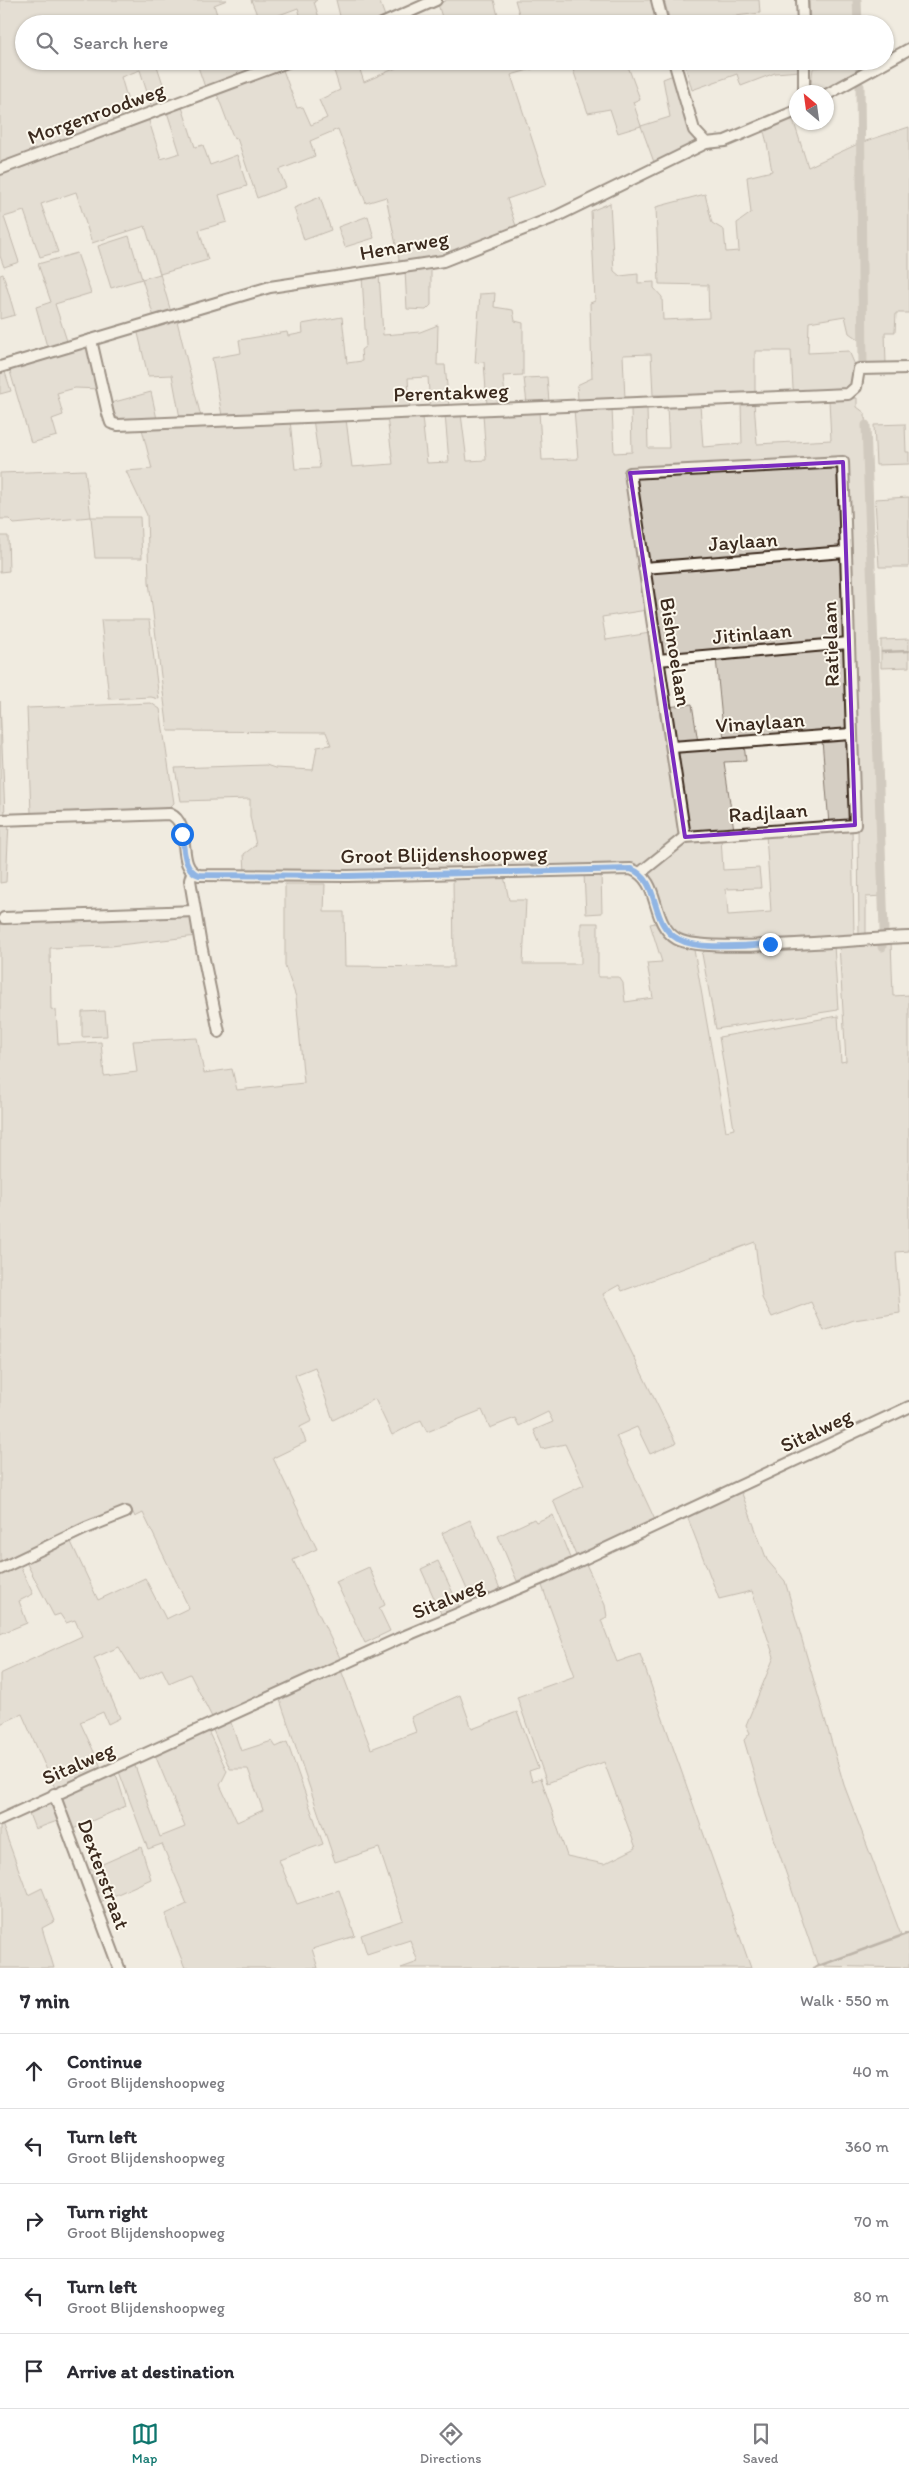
<!DOCTYPE html>
<html lang="en">
<head>
<meta charset="utf-8">
<style>
  :root { --surface:#fff; --page:#f7f7f7; --text:#2b2b33; --muted:#7c7c81; --line:#e1e1e2; --accent:#0f766e }
  body { margin:0; font-family:Itim,sans-serif; background:var(--page); color:var(--text) }
  .compass { position:absolute; left:789px; top:85px; width:45px; height:45px; border-radius:50%; background:var(--surface); box-shadow:0 1px 4px #0004; rotate:331deg }
  .stop { position:absolute; width:15px; height:15px; margin:-11px; border:4px solid #1a73e8; border-radius:50%; background:#fff }
  .stop.end { background:#1a73e8; border-color:#fff; box-shadow:0 1px 5px #0008 }
  .list { margin:0; padding:0; list-style:none }
  h2 { display:flex; justify-content:space-between; align-items:center; height:65px; margin:0; padding:0 20px; font-size:21px }
  h2 small { font-size:16px; font-weight:400; color:var(--muted) }
  .list li { display:grid; grid-template-columns:32px 1fr auto; gap:15px; align-items:center; box-sizing:border-box; height:75px; padding:0 20px; border-top:1px solid var(--line) }
  .list b { display:block; font-size:19px; white-space:nowrap }
  .list p { margin:0; font-size:16px; white-space:nowrap; color:var(--muted) }
  .list em { font-size:16px; font-style:normal; color:var(--muted) }
  .icon { flex:none; width:28px; height:28px; fill:none; stroke:currentColor; stroke-width:2; stroke-linecap:round; stroke-linejoin:round }
  .map { position:relative; flex:none; width:909px; height:1968px; overflow:hidden }
  .search { position:absolute; background:var(--surface); box-shadow:0 1px 4px #0004; left:15px; right:15px; top:15px; height:55px; display:flex; align-items:center; gap:12px; box-sizing:border-box; padding:0 18px; border-radius:28px; color:var(--muted); font-size:19px }
  .sheet { height:440px; background:var(--surface) }
  nav { display:flex; justify-content:space-around; align-items:center; box-sizing:border-box; height:70px; border-top:1px solid var(--line); background:var(--surface); font-size:14px; color:var(--muted) }
  nav a { display:grid; justify-items:center; gap:2px }
  nav .on { color:var(--accent) }
  .map>svg:first-child { display:block }
</style>
</head>
<body>
<div class="map">
<svg width="909" height="1968" viewBox="0 0 909 1968">
  <rect width="100%" height="100%" fill="#f0ebe0"/>
  <filter id="ink" filterUnits="userSpaceOnUse"><feTurbulence type="fractalNoise" baseFrequency=".02" numOctaves="2"/><feDisplacementMap in="SourceGraphic" scale="10" xChannelSelector="R" yChannelSelector="G"/><feConvolveMatrix kernelMatrix="1 2 1 2 8 2 1 2 1" color-interpolation-filters="sRGB"/></filter>
  <g filter="url(#ink)">
    <g fill="#d5cec3" stroke="#887c70">
      <path d="M0,0H227L214,5L220,24H24V61H160L156,63L169,102L152,108L140,70L121,77L132,115L0,164Z"/>
      <path d="M251,0H317L314,2L321,24H303L298,8L260,22Z"/>
      <path d="M336,0H379L386,19L372,24H342Z"/>
      <path d="M447,0H494L500,24H444L438,4Z"/>
      <path d="M515,0H654L661,24H522Z"/>
      <path d="M664,0H759L760,13L671,24Z"/>
      <path d="M809,0H857L858,24H810Z"/>
      <path d="M196,61H255L259,71L206,90Z"/>
      <path d="M331,61H357L364,82L412,61H545L546,65L511,75L547,185L507,199L517,229L444,260L400,264L386,197L366,203L338,129L310,141L315,156L279,170L286,187L257,198L237,138L234,139L217,94L283,70L297,108L303,107L311,125L327,118L319,100L340,90Z"/>
      <path d="M570,61H626L640,99L633,102L641,126L670,117L663,79L676,74L695,142L692,148L655,165L641,126L618,133L610,109L588,113Z"/>
      <path d="M684,61H800V71L775,73L741,86L737,74L692,90Z"/>
      <path d="M860,65V74L822,92H810L813,68Z"/>
      <path d="M182,107L195,147L203,145L210,165L237,155L247,186L219,195L227,222L199,230L208,260L160,274L171,312L154,317L142,279L111,288L98,246L129,236L142,279L160,274L145,226L92,243L76,192L41,204L58,252L40,257L24,211L4,217L19,262L4,267L0,256V174L148,118L161,159L180,153L167,112Z"/>
      <path d="M792,116L808,167L860,143L909,127V313H896L895,332H885L886,364L863,365V343L849,333L845,316L809,322L808,353L849,351L857,370L853,389L795,393L793,388L791,351H755V395H653L651,354L623,355L625,399L578,400L577,385L592,378L590,303L595,301L591,211L610,203L614,271L620,276L638,274V283L654,282V288L662,297L663,320L709,318L708,285L659,284L656,207L705,194L712,223L724,230L726,252L739,251L737,223L751,213L747,177L772,171C769,156 768,144 763,129Z"/>
      <path d="M320,197L331,230L304,240L294,208Z"/>
      <path d="M368,216L374,238L345,247L338,227Z"/>
      <path d="M77,253L91,293L55,304L68,344L48,350L36,307L51,302L38,264Z"/>
      <path d="M431,267V305L426,310L407,309L405,270Z"/>
      <path d="M3,274L15,315L0,319V275Z"/>
      <path d="M379,274L383,335L420,332L438,325L437,365H445L449,407L430,408L428,377L408,378L410,410L222,416L212,358L241,353L239,340L287,332L288,336L303,333L302,324L342,317L347,363L362,361L361,350L366,346L362,275Z"/>
      <path d="M495,293L494,307L513,310L515,321L523,323V375L503,376L506,405H487L484,362L475,363L480,294Z"/>
      <path d="M176,317L201,417L180,418L172,375L148,376L137,329Z"/>
      <path d="M89,344L100,389L75,388L57,393L63,415L52,419L57,436L31,443L9,368Z"/>
      <path d="M4,369L11,391L0,394V371Z"/>
      <path d="M547,377L549,402L527,404L524,378Z"/>
      <path d="M151,392L157,419L121,422L114,414L111,403Z"/>
      <path d="M857,398V407L865,413L883,896L866,897V935H859L858,824L845,459L628,470L647,610L602,617L606,640L650,633L682,836L639,868L628,864L245,873L244,854L256,845L250,816V799L181,801L175,768L266,765L275,768L313,770L317,747L331,745L326,732L168,731L149,582L147,515L126,471L152,469L142,429L290,420L295,469L320,468L313,419H346L352,467L393,464L387,417H422L427,463L449,462L445,414H461L467,461L486,460L483,414L539,411L542,460L578,459L574,409L612,408L614,453L632,452L631,408H647L648,448H669L667,406L700,405L703,447L742,444L741,403L754,402L757,444L831,440L829,400Z"/>
      <path d="M905,424L906,452H909V464L876,465L874,425Z"/>
      <path d="M841,464L842,550L645,565L633,476Z"/>
      <path d="M85,470L91,517H140L142,558H95L91,517L14,524L9,519H0V473Z"/>
      <path d="M909,497V567H879L875,499Z"/>
      <path d="M0,536H8L9,571L0,572Z"/>
      <path d="M842,557L846,640L660,656L646,570Z"/>
      <path d="M101,620H149L159,699L151,697L109,699Z"/>
      <path d="M909,639V667L881,668V640Z"/>
      <path d="M846,646L849,732L724,740L716,658Z"/>
      <path d="M0,701L5,815H0Z"/>
      <path d="M151,703L160,709L174,803L169,808L31,813L27,708Z"/>
      <path d="M692,704L698,742L674,744L668,707Z"/>
      <path d="M849,738L852,822L829,824L822,740Z"/>
      <path d="M744,745L746,761L724,762L734,830L688,834L674,750Z"/>
      <path d="M9,823L6,882L0,883V824Z"/>
      <path d="M852,828L854,935L701,942L686,940L668,928L644,873L685,841L721,838L723,870L759,868L761,888L726,889L728,915L771,912L766,834Z"/>
      <path d="M601,873L602,913L586,914L584,874Z"/>
      <path d="M504,876L509,900H526L523,964H581V923H598V977H619L623,983L625,1002L653,998L647,963L662,962L650,924L655,923C666,938 676,947 694,950L726,1131L734,1129L719,1037L838,1016L841,1062L846,1061L839,944L891,941L893,996L909,995V1251L896,1252L900,1313L854,1320L824,1331L811,1302L772,1317L762,1298L755,1242L622,1291L619,1285L603,1294L676,1443L650,1454L637,1427L616,1436L656,1522L577,1558L553,1500L584,1485L565,1444L542,1449L534,1430L553,1422L548,1412L519,1426L515,1418L490,1428L482,1410L427,1432L421,1420L392,1435L375,1399L333,1420L315,1367L295,1375L312,1421L300,1427L306,1442L273,1458L317,1549L293,1560L341,1660L213,1719L190,1674L169,1683L162,1669L139,1680L119,1647L94,1658L120,1718L108,1724L103,1712L80,1722L101,1767L55,1788L22,1714L0,1724V1674L82,1636L75,1620L66,1623L60,1614L54,1616L26,1562L70,1540L98,1600L145,1578L166,1619L189,1608L143,1513L135,1517L130,1506L0,1566V921L193,912L197,936L111,946L50,948L51,1009L56,1010L58,1044L101,1042L104,1076L137,1072L133,1041L197,1038L204,1073L232,1069L237,1090L304,1083L296,997L285,966V884H325L324,912H344L345,966L454,967L453,877Z"/>
      <path d="M834,945L838,1010L716,1029L702,954L706,949Z"/>
      <path d="M105,1011L107,1036L82,1037V1012Z"/>
      <path d="M741,1491L767,1560L785,1581L844,1785L901,1935L909,1933V1968L818,1966L766,1815L744,1740L750,1733L746,1725L774,1657L752,1591L719,1599L687,1516Z"/>
      <path d="M553,1515L570,1558L517,1581L498,1536L534,1519L536,1522Z"/>
      <path d="M470,1520L501,1591L473,1603L442,1533Z"/>
      <path d="M438,1561L460,1608L443,1618L421,1569Z"/>
      <path d="M19,1564L33,1594L19,1601L27,1623L0,1634V1573Z"/>
      <path d="M586,1564L605,1605L607,1617L601,1620L617,1662L640,1654L751,1968H401L418,1962L410,1940L367,1954L361,1935L403,1920L379,1848L335,1862L279,1697L341,1670L371,1749L416,1732L411,1717L460,1695L472,1729L517,1712L538,1768L529,1771L532,1781L541,1778L567,1856L604,1864L636,1848L604,1762L547,1783L517,1697L575,1676L541,1583Z"/>
      <path d="M369,1567L385,1605L379,1608L390,1631L365,1643L336,1582Z"/>
      <path d="M230,1720L241,1751L272,1741L276,1747L287,1742L323,1844L279,1860L297,1904L339,1890L355,1936L312,1949L318,1968H185L167,1922L166,1914L187,1904L162,1844L148,1849L118,1769L134,1763L160,1837L185,1827L155,1755L208,1731L227,1771L220,1785L237,1822L263,1810L248,1769H230L212,1728Z"/>
      <path d="M112,1772L117,1777L126,1806L73,1829L68,1825L59,1800L61,1795Z"/>
      <path d="M50,1800L55,1804L60,1820L35,1829L28,1811Z"/>
      <path d="M2,1824L28,1895L42,1888L55,1921L42,1928L54,1968H0V1825Z"/>
      <path d="M141,1847L151,1879L100,1902L89,1870Z"/>
    </g>
    <g fill="none" stroke-linecap="round" stroke-linejoin="round">
      <g stroke="#7f7367" stroke-width="2.5">
        <path d="M882,652L909,651"/>
        <path d="M813,1968L909,1933"/>
      </g>
      <g stroke="#aca397" stroke-width="9">
        <path d="M857,0L858,24"/>
        <path d="M859,61L860,70"/>
        <path d="M860,86L863,365"/>
        <path d="M866,425L884,930"/>
        <path d="M882,947V945"/>
      </g>
      <defs>
        <g id="minor">
          <path d="M657,0L663,24"/>
          <path d="M802,0L803,24"/>
          <path d="M382,24L436,0"/>
          <path d="M674,61L694,130L706,143"/>
          <path d="M804,61V92"/>
          <path d="M826,95L909,49"/>
          <path d="M0,169L290,61"/>
          <path d="M91,340L108,414L111,423L118,425L848,394L856,387L859,369L909,368"/>
          <path d="M0,367L270,287L443,261L557,216L706,143L725,141L796,111"/>
          <path d="M843,462L855,825L685,837L630,473Z"/>
          <path d="M644,568L845,552"/>
          <path d="M658,660L849,643"/>
          <path d="M672,747L851,734"/>
          <path d="M0,820L170,814C194,825 174,867 199,875L348,876L631,869C662,881 649,922 677,939C704,955 867,938 909,937"/>
          <path d="M192,873L190,880L200,940L219,1032"/>
          <path d="M640,873L685,837"/>
          <path d="M4,918L195,911"/>
          <path d="M0,1569L86,1528L126,1512"/>
          <path d="M54,1794L119,1968"/>
          <path d="M0,1820L398,1639L545,1577L909,1407"/>
        </g>
      </defs>
      <use href="#minor" stroke="#3b2a1e" stroke-width="14"/>
      <use href="#minor" stroke="#fbf7ec" stroke-width="10"/>
    </g>
  </g>
  <g fill="none" stroke-linecap="round" stroke-linejoin="round" filter="url(#ink)">
    <path stroke="#1a73e8" stroke-width="6" d="M182,834C184,848 183,870 199,875L348,876L631,869C662,881 648,923 678,939C699,951 745,945 770,944"/>
  </g>
  <path d="M0 0H909V1968H0ZM843,462L855,825L685,837L630,473Z" fill="#f0ebe0" fill-opacity=".55" fill-rule="evenodd"/>
  <path fill="none" stroke="#7b2cbf" stroke-width="4" stroke-linejoin="round" d="M843,462L855,825L685,837L630,473Z"/>
  <g text-anchor="middle" dominant-baseline="central" stroke-width="4" stroke-linejoin="round" paint-order="stroke">
    <g font-size="21" fill="#3b2a1e" stroke="#fbf7ec">
      <text transform="translate(96 113) rotate(-20)">Morgenroodweg</text>
      <text transform="translate(404 245) rotate(-10)">Henarweg</text>
      <text transform="translate(451 392) rotate(-2)">Perentakweg</text>
      <text transform="translate(743 541) rotate(-4)">Jaylaan</text>
      <text transform="translate(752 633) rotate(-5)">Jitinlaan</text>
      <text transform="translate(830 644) rotate(-92)">Ratielaan</text>
      <text transform="translate(676 652) rotate(81)">Bishnoelaan</text>
      <text transform="translate(760 722) rotate(-4)">Vinaylaan</text>
      <text transform="translate(768 812) rotate(-4)">Radjlaan</text>
      <text transform="translate(444 854) rotate(-1)">Groot Blijdenshoopweg</text>
      <text transform="translate(816 1430) rotate(-25)">Sitalweg</text>
      <text transform="translate(448 1598) rotate(-23)">Sitalweg</text>
      <text transform="translate(78 1763) rotate(-24)">Sitalweg</text>
      <text transform="translate(104 1874) rotate(70)">Dexterstraat</text>
    </g>
  </g>
</svg>
<svg class="compass" viewBox="-18 -18 36 36"><path d="M0-13l5 13h-10z" fill="#e53935"/><path d="M0 13l5-13h-10z" fill="#7c7c81"/></svg>
<div class="stop" style="left:182px;top:834px"></div>
<div class="stop end" style="left:770px;top:944px"></div>
<div class="search"><svg class="icon" aria-label="search" viewBox="0 0 24 24"><circle cx="10" cy="10" r="6"/><path d="M15 15l6 6"/></svg>Search here</div>
</div>
<section class="sheet">
<h2>7 min<small>Walk · 550 m</small></h2>
<ul class="list">
<li><svg class="icon" aria-label="ahead" viewBox="0 0 24 24"><path d="M12 20V5M6 11l6-6 6 6"/></svg><div><b>Continue</b><p>Groot Blijdenshoopweg</p></div><em>40 m</em></li>
<li><svg class="icon" aria-label="left" viewBox="0 0 24 24"><path d="M17 20v-9H6M10 6l-5 5 5 5"/></svg><div><b>Turn left</b><p>Groot Blijdenshoopweg</p></div><em>360 m</em></li>
<li><svg class="icon" aria-label="right" viewBox="0 0 24 24"><path d="M7 20v-9h11M14 6l5 5-5 5"/></svg><div><b>Turn right</b><p>Groot Blijdenshoopweg</p></div><em>70 m</em></li>
<li><svg class="icon" aria-label="left" viewBox="0 0 24 24"><path d="M17 20v-9H6M10 6l-5 5 5 5"/></svg><div><b>Turn left</b><p>Groot Blijdenshoopweg</p></div><em>80 m</em></li>
<li><svg class="icon" aria-label="arrive" viewBox="0 0 24 24"><path d="M6 21V4h12l-3 4 3 4H6"/></svg><div><b>Arrive at destination</b></div></li>
</ul>
</section>
<nav>
<a class="on"><svg class="icon" aria-label="map" viewBox="0 0 24 24"><path d="M3 6l6-2 6 2 6-2v14l-6 2-6-2-6 2zM9 4v14M15 6v14"/></svg>Map</a>
<a><svg class="icon" aria-label="directions" viewBox="0 0 24 24"><path d="M12 3l9 9-9 9-9-9zM9 14v-3h6M13 9l2 2-2 2"/></svg>Directions</a>
<a><svg class="icon" aria-label="saved" viewBox="0 0 24 24"><path d="M7 4h10v16l-5-4-5 4z"/></svg>Saved</a>
</nav>
</body>
</html>
